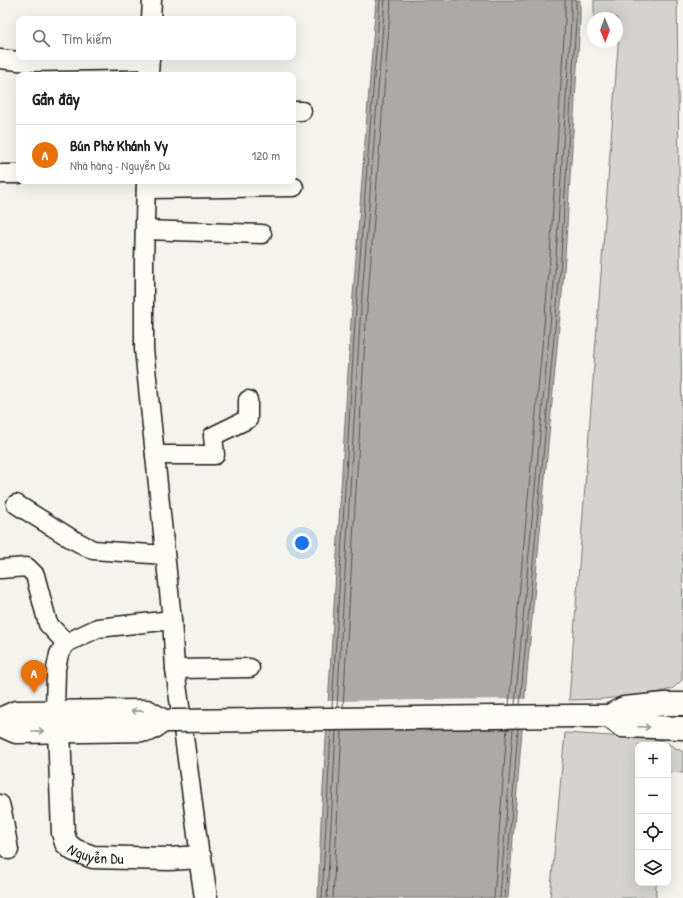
<!DOCTYPE html>
<html lang="vi">
<head>
<meta charset="utf-8">
<style>
  :root { --surface:#fff; --page:#f6f6f6; --text:#222; --muted:#767676; --line:#e0e0e0; --accent:#0f766e }
  body { margin:0; font-family:"Patrick Hand",sans-serif; background:var(--page); color:var(--text) }
  .controls { position:absolute; right:12px; bottom:12px; display:grid; overflow:hidden; border-radius:8px; box-shadow:0 4px 16px #0002 }
  .controls button { width:36px; height:36px; display:grid; place-items:center; padding:0; border:0; border-bottom:1px solid var(--line); background:var(--surface); color:var(--text); font:20px sans-serif }
  .compass { position:absolute; left:587px; top:12px; width:36px; height:36px; border-radius:50%; background:var(--surface); box-shadow:0 4px 16px #0002; rotate:179deg }
  .you { position:absolute; left:302px; top:543px; width:14px; height:14px; margin:-10px; border:3px solid #fff; border-radius:50%; background:#1a73e8; box-shadow:0 0 0 6px #1a73e833 }
  .badge { display:grid; place-items:center; width:26px; height:26px; border-radius:50%; background:var(--accent); color:#fff; font-size:13px; font-weight:700 }
  .pin { position:absolute; translate:-50% -33px; filter:drop-shadow(0 1px 2px #0008) }
  .pin::after { content:''; position:absolute; top:21px; width:14px; height:12px; background:inherit; clip-path:polygon(0 0,100% 0,50% 100%) }
  .list { margin:0; padding:0; list-style:none }
  h2 { display:flex; justify-content:space-between; align-items:center; height:52px; margin:0; padding:0 16px; font-size:17px }
  h2 small { font-size:13px; font-weight:400; color:var(--muted) }
  .list li { display:grid; grid-template-columns:26px 1fr auto; gap:12px; align-items:center; box-sizing:border-box; height:60px; padding:0 16px; border-top:1px solid var(--line) }
  .list b { display:block; font-size:15px; white-space:nowrap }
  .list p { margin:0; font-size:13px; white-space:nowrap; color:var(--muted) }
  .list em { font-size:13px; font-style:normal; color:var(--muted) }
  .icon { flex:none; width:22px; height:22px; fill:none; stroke:currentColor; stroke-width:2; stroke-linecap:round; stroke-linejoin:round }
  .map { position:relative; flex:none; width:683px; height:898px; overflow:hidden }
  .search { position:absolute; background:var(--surface); box-shadow:0 4px 16px #0002; left:16px; top:16px; width:280px; height:44px; display:flex; align-items:center; gap:10px; box-sizing:border-box; padding:0 14px; border-radius:8px; color:var(--muted); font-size:15px }
  .panel { position:absolute; background:var(--surface); box-shadow:0 4px 16px #0002; left:16px; top:72px; width:280px; height:112px; border-radius:8px }
  .map>svg:first-child { display:block }
</style>
</head>
<body>
<div class="map">
<svg width="683" height="898" viewBox="0 0 683 898">
  <rect width="100%" height="100%" fill="#f4f3ee"/>
  <filter id="ink" filterUnits="userSpaceOnUse"><feTurbulence type="fractalNoise" baseFrequency=".025" numOctaves="2"/><feDisplacementMap in="SourceGraphic" scale="8" xChannelSelector="R" yChannelSelector="G"/><feConvolveMatrix kernelMatrix="1 2 1 2 8 2 1 2 1" color-interpolation-filters="sRGB"/></filter>
  <g filter="url(#ink)">
    <g fill="#d4d3cf" stroke="#787876">
      <path d="M594,0H677L683,515L682,680L672,689L652,694L602,699L569,700L619,33H617V18H594Z"/>
      <path d="M565,733L657,739L667,743L683,752V773L668,772V745H638V883H656V898H550Z"/>
    </g>
    <path fill="#abaaa6" stroke="#72716f" d="M376,0H580V21L564,272L526,683L508,898H318L321,822L351,321Z"/>
    <path fill="#f4f3ee" d="M527,699L524,728L325,730L326,701Z"/>
    <g fill="none" stroke-linecap="round" stroke-linejoin="round">
      <g stroke="#555553" stroke-width="1">
        <path d="M509,705L549,271L565,21V0"/>
        <path d="M515,705L555,271L571,21V0"/>
        <path d="M520,705L560,272L576,21V0"/>
        <path d="M332,707L355,322L380,0"/>
        <path d="M337,707L360,322L385,0"/>
        <path d="M343,707L366,322L391,0"/>
        <path d="M322,898L331,731"/>
        <path d="M327,898L336,731"/>
        <path d="M333,898L342,731"/>
        <path d="M494,898L507,729"/>
        <path d="M500,898L513,729"/>
        <path d="M505,898L518,729"/>
      </g>
      <defs>
        <g id="minor">
          <path d="M151,19L152,0"/>
          <path d="M0,59L28,62L150,60"/>
          <path d="M149,75L150,57"/>
          <path d="M293,111H302"/>
          <path d="M0,174H19"/>
          <path d="M146,181L144,263V349L172,620L175,669L200,857"/>
          <path d="M146,189L294,187"/>
          <path d="M145,230L262,234"/>
          <path d="M155,455H215L213,436L248,419V400"/>
          <path d="M16,504L72,539L93,550L165,555"/>
          <path d="M0,569L27,567L35,575L48,624L66,643"/>
          <path d="M175,669L250,668"/>
          <path d="M55,712L56,669L59,654L66,643L98,628L172,620"/>
          <path d="M0,804L3,816L9,850"/>
        </g>
        <g id="major">
          <path d="M573,716H609L624,708L665,704H683"/>
          <path d="M609,716L622,726L683,728"/>
          <path d="M0,719L16,712L147,711L164,721"/>
          <path d="M0,725L16,732L149,730L164,721H172"/>
          <path id="s1" d="M59,731L63,833L66,843L74,850L93,857L169,859L200,857L206,898"/>
        </g>
      </defs>
      <use href="#minor" stroke="#1c1c1c" stroke-width="21"/>
      <use href="#major" stroke="#1c1c1c" stroke-width="25"/>
      <use href="#minor" stroke="#fdfcf7" stroke-width="18"/>
      <use href="#major" stroke="#fdfcf7" stroke-width="22"/>
      <defs>
        <path id="major-bridge" d="M172,721L573,716"/>
      </defs>
      <use href="#major-bridge" stroke="#1c1c1c" stroke-width="25" stroke-linecap="butt"/>
      <use href="#major-bridge" stroke="#fdfcf7" stroke-width="22"/>
    </g>
    <defs><path id="oneway-shaft" d="M-6 0H5M1.5-3L5.5 0L1.5 3" fill="none" stroke-width="1.6" stroke-linecap="round" stroke-linejoin="round"/></defs>
    <g stroke="#989794">
      <use href="#oneway-shaft" transform="translate(137 711) rotate(179)"/>
      <use href="#oneway-shaft" transform="translate(644 727) rotate(2)"/>
      <use href="#oneway-shaft" transform="translate(38 731) rotate(-1)"/>
    </g>
  </g>
  <g text-anchor="middle" dominant-baseline="central" stroke-width="3.5" stroke-linejoin="round" paint-order="stroke">
    <g font-size="15" fill="#1c1c1c" stroke="#fdfcf7">
      <text stroke="none"><textPath href="#s1" startOffset="146">Nguyễn Du</textPath></text>
    </g>
  </g>
</svg>
<div class="controls">
<button>+</button>
<button>−</button>
<button><svg class="icon" aria-label="locate" viewBox="0 0 24 24"><circle cx="12" cy="12" r="6"/><path d="M12 2v4M12 18v4M2 12h4M18 12h4"/></svg></button>
<button><svg class="icon" aria-label="layers" viewBox="0 0 24 24"><path d="M12 4l9 5-9 5-9-5zM3 14l9 5 9-5"/></svg></button>
</div>
<svg class="compass" viewBox="-18 -18 36 36"><path d="M0-13l5 13h-10z" fill="#e53935"/><path d="M0 13l5-13h-10z" fill="#767676"/></svg>
<div class="you"></div>
<div class="pin badge" style="left:34px;top:693px;background:#e8710a">A</div>
<div class="search"><svg class="icon" aria-label="search" viewBox="0 0 24 24"><circle cx="10" cy="10" r="6"/><path d="M15 15l6 6"/></svg>Tìm kiếm</div>
<section class="panel">
<h2>Gần đây<small></small></h2>
<ul class="list">
<li><span class="badge" style="background:#e8710a">A</span><div><b>Bún Phở Khánh Vy</b><p>Nhà hàng · Nguyễn Du</p></div><em>120 m</em></li>
</ul>
</section>
</div>
</body>
</html>
